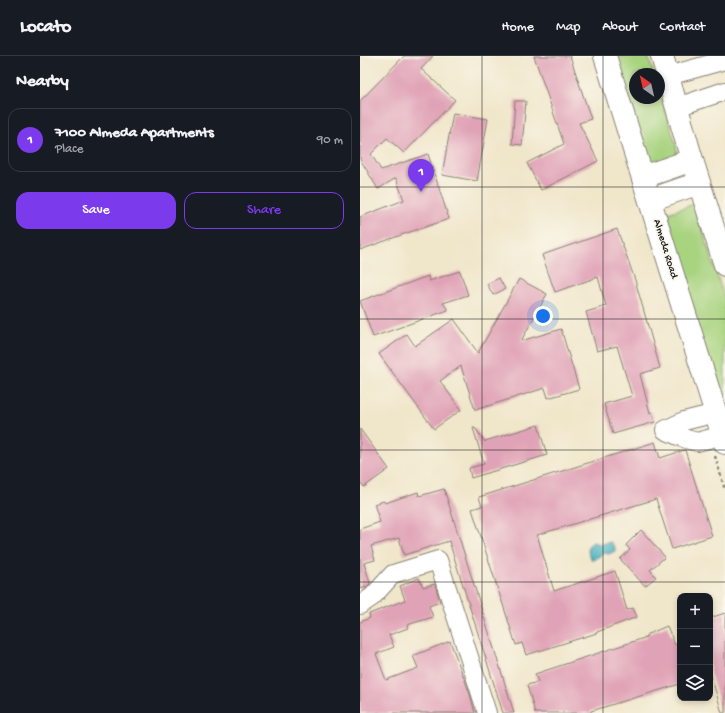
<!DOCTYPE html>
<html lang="en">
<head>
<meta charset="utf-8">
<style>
  :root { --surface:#171b24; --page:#242831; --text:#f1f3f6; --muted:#9ea1a6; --line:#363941; --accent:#7c3aed }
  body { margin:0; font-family:"Gochi Hand",sans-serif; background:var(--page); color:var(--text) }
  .controls { position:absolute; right:12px; bottom:12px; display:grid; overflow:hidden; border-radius:8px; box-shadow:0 2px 6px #0003 }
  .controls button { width:36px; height:36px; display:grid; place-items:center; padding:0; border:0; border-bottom:1px solid var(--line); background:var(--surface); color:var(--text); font:20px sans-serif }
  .compass { position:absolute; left:269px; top:12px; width:36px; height:36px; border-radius:50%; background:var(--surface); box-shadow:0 2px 6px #0003; rotate:326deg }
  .you { position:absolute; left:183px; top:260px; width:14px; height:14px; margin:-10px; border:3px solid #fff; border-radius:50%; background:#1a73e8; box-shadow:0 0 0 6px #1a73e833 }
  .badge { display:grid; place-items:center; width:26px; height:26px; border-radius:50%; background:var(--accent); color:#fff; font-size:13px; font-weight:700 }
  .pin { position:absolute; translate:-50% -33px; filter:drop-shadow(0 1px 2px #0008) }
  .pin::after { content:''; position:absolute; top:21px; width:14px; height:12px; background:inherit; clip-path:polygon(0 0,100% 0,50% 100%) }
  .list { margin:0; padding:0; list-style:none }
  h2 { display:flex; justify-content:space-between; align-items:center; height:52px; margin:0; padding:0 16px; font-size:17px }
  h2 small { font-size:13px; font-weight:400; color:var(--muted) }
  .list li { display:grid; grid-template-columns:26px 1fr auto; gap:12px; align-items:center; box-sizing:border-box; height:64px; margin:0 8px 8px; padding:0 8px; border:1px solid var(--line); border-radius:12px }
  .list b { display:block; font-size:15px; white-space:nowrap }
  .list p { margin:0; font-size:13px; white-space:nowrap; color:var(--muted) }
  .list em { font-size:13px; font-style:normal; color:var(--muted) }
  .actions { display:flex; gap:8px; padding:12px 16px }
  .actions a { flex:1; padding:9px 0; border:1px solid var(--accent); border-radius:12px; text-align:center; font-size:14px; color:var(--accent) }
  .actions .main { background:var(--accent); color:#fff }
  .icon { flex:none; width:22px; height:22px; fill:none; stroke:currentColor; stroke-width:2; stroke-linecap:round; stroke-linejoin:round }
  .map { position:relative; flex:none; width:365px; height:657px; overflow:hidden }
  header { display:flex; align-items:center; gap:24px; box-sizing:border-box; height:56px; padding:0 20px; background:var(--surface); border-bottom:1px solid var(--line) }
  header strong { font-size:19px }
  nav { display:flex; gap:22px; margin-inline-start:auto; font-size:14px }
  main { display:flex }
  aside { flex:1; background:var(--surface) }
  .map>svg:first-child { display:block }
</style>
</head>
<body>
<header>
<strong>Locato</strong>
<nav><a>Home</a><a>Map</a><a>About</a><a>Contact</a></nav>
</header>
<main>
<aside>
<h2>Nearby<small></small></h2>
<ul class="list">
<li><span class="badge">1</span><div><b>7100 Almeda Apartments</b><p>Place</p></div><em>90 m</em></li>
</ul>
<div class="actions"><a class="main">Save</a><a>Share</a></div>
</aside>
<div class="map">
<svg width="365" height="657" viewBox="0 0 365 657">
  <rect width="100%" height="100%" fill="#fbf7ec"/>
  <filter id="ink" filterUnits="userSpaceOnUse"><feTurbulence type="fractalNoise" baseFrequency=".025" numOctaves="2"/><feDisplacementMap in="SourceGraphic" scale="8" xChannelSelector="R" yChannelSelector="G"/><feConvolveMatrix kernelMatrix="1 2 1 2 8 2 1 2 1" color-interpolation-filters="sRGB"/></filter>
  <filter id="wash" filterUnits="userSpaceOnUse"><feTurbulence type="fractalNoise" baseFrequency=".012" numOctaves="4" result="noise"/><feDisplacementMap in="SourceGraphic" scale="16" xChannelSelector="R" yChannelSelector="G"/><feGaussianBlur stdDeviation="0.9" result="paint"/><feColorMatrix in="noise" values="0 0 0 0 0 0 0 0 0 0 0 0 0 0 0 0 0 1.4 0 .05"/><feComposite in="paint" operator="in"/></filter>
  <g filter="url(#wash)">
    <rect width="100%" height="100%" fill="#f0e6ca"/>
    <g fill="#a8d37f" stroke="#62784e">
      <path d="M255,0H288L294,18H275V42H299V34L316,89L317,96L314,101L292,107L286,105Z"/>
      <path d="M334,148L365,244V360L302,159Z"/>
    </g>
    <path fill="#3cabba" stroke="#2c646b" d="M233,486L241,488L251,486L255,492V495L249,498L243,497L236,503L232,504L229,500L227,491Z"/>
    <g id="blocks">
      <g fill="#e0a2b6">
        <path d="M44,0H73L61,13L95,44L44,97L27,82L11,98L21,114L68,98L89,163L44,178L0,194V161L44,144L36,122L18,133L0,103V45Z"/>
        <path d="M174,0H210L231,63L219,67L238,105L181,134L167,107L204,88Z"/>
        <path d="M155,45H166L162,89L152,88Z"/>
        <path d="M93,57L128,63L117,125L82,119Z"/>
        <path d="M257,173L275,224L300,312L280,318L290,357L292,356L295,366L253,378L244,348L272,340L257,290L237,295L226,256L246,250L238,221L195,236L182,199Z"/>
        <path d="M100,215L108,239L83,247L88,254L13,281L0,245L68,220L69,225Z"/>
        <path d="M139,222L145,233L133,239L127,228Z"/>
        <path d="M159,223L187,238L161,285L201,273L219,333L188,342L185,332L115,354L101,310L80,325L101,354L74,373L19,298L47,278L55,290L94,263L118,297Z"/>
        <path d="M178,369L187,399L111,422L109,412L124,408L113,372H115L125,386V385Z"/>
        <path d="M0,373L29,413L4,431L0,426Z"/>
        <path d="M295,386L300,402L325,394L352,480L312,493L296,443L177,479L194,535L255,515L267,554L273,552L277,561L237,576V577L166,599L162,587L156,589L112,453L122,450L119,441Z"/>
        <path d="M84,433L141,615L154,657H143L89,485L44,499L39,482L11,490L15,504L4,507L10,527L7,531L0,533V473L20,466L14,448L24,445L25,447L58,436L59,440Z"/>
        <path d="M281,474L305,501L290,514L296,521L285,530L260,503L270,494L266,489Z"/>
        <path d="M59,522L63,531L75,528L80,546L69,550L73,561L47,569L48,572L29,579L34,591L16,598L26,624L58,612L53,600L90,585L110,638L115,657H0V566L10,562L9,558L45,544L40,530Z"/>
        <path d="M365,557V657H362L350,616V562Z"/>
        <path d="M307,570L315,589L320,587V628L231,655V657H175L167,629L178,626L175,618L287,581L286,579Z"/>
      </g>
    </g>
  </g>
  <g filter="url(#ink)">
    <use href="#blocks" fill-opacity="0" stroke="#868173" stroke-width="1"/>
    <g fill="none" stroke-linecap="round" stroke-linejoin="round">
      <defs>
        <g id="minor">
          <path d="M308,20L365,4"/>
          <path d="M317,51L365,35"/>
          <path d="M356,357L324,365L305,374L323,382L337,386L363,379"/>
          <path d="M0,549L12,541L33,518L78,504L127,657"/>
        </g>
        <g id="major">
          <path d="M245,0L365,387"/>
          <path d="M302,0L332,104L365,209"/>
          <path d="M283,121L332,104"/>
          <path d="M290,144L339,127"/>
        </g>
      </defs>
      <use href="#minor" stroke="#868173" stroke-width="20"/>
      <use href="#major" stroke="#868173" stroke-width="24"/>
      <path stroke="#868173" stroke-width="2.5" stroke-dasharray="3 3" stroke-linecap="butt" d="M355,400L365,434"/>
      <use href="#minor" stroke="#fff" stroke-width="18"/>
      <use href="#major" stroke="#fff" stroke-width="22"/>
    </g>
  </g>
  <path fill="none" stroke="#1c1c1c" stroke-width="1" stroke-opacity="0.55" d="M122,0V657M243,0V657M0,131H365M0,263H365M0,394H365M0,526H365"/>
  <g text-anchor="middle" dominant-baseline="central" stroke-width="3.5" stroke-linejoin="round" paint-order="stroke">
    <g font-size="11" fill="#1c1c1c" stroke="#fbf7ec">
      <text transform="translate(305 193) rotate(73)">Almeda Road</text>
    </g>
  </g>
</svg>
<div class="controls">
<button>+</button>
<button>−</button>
<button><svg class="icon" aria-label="layers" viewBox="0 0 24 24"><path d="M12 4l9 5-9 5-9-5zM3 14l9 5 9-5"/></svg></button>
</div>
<svg class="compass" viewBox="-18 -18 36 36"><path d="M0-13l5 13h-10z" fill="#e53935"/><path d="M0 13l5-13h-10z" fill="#9ea1a6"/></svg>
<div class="you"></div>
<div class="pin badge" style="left:61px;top:136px">1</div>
</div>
</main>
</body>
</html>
